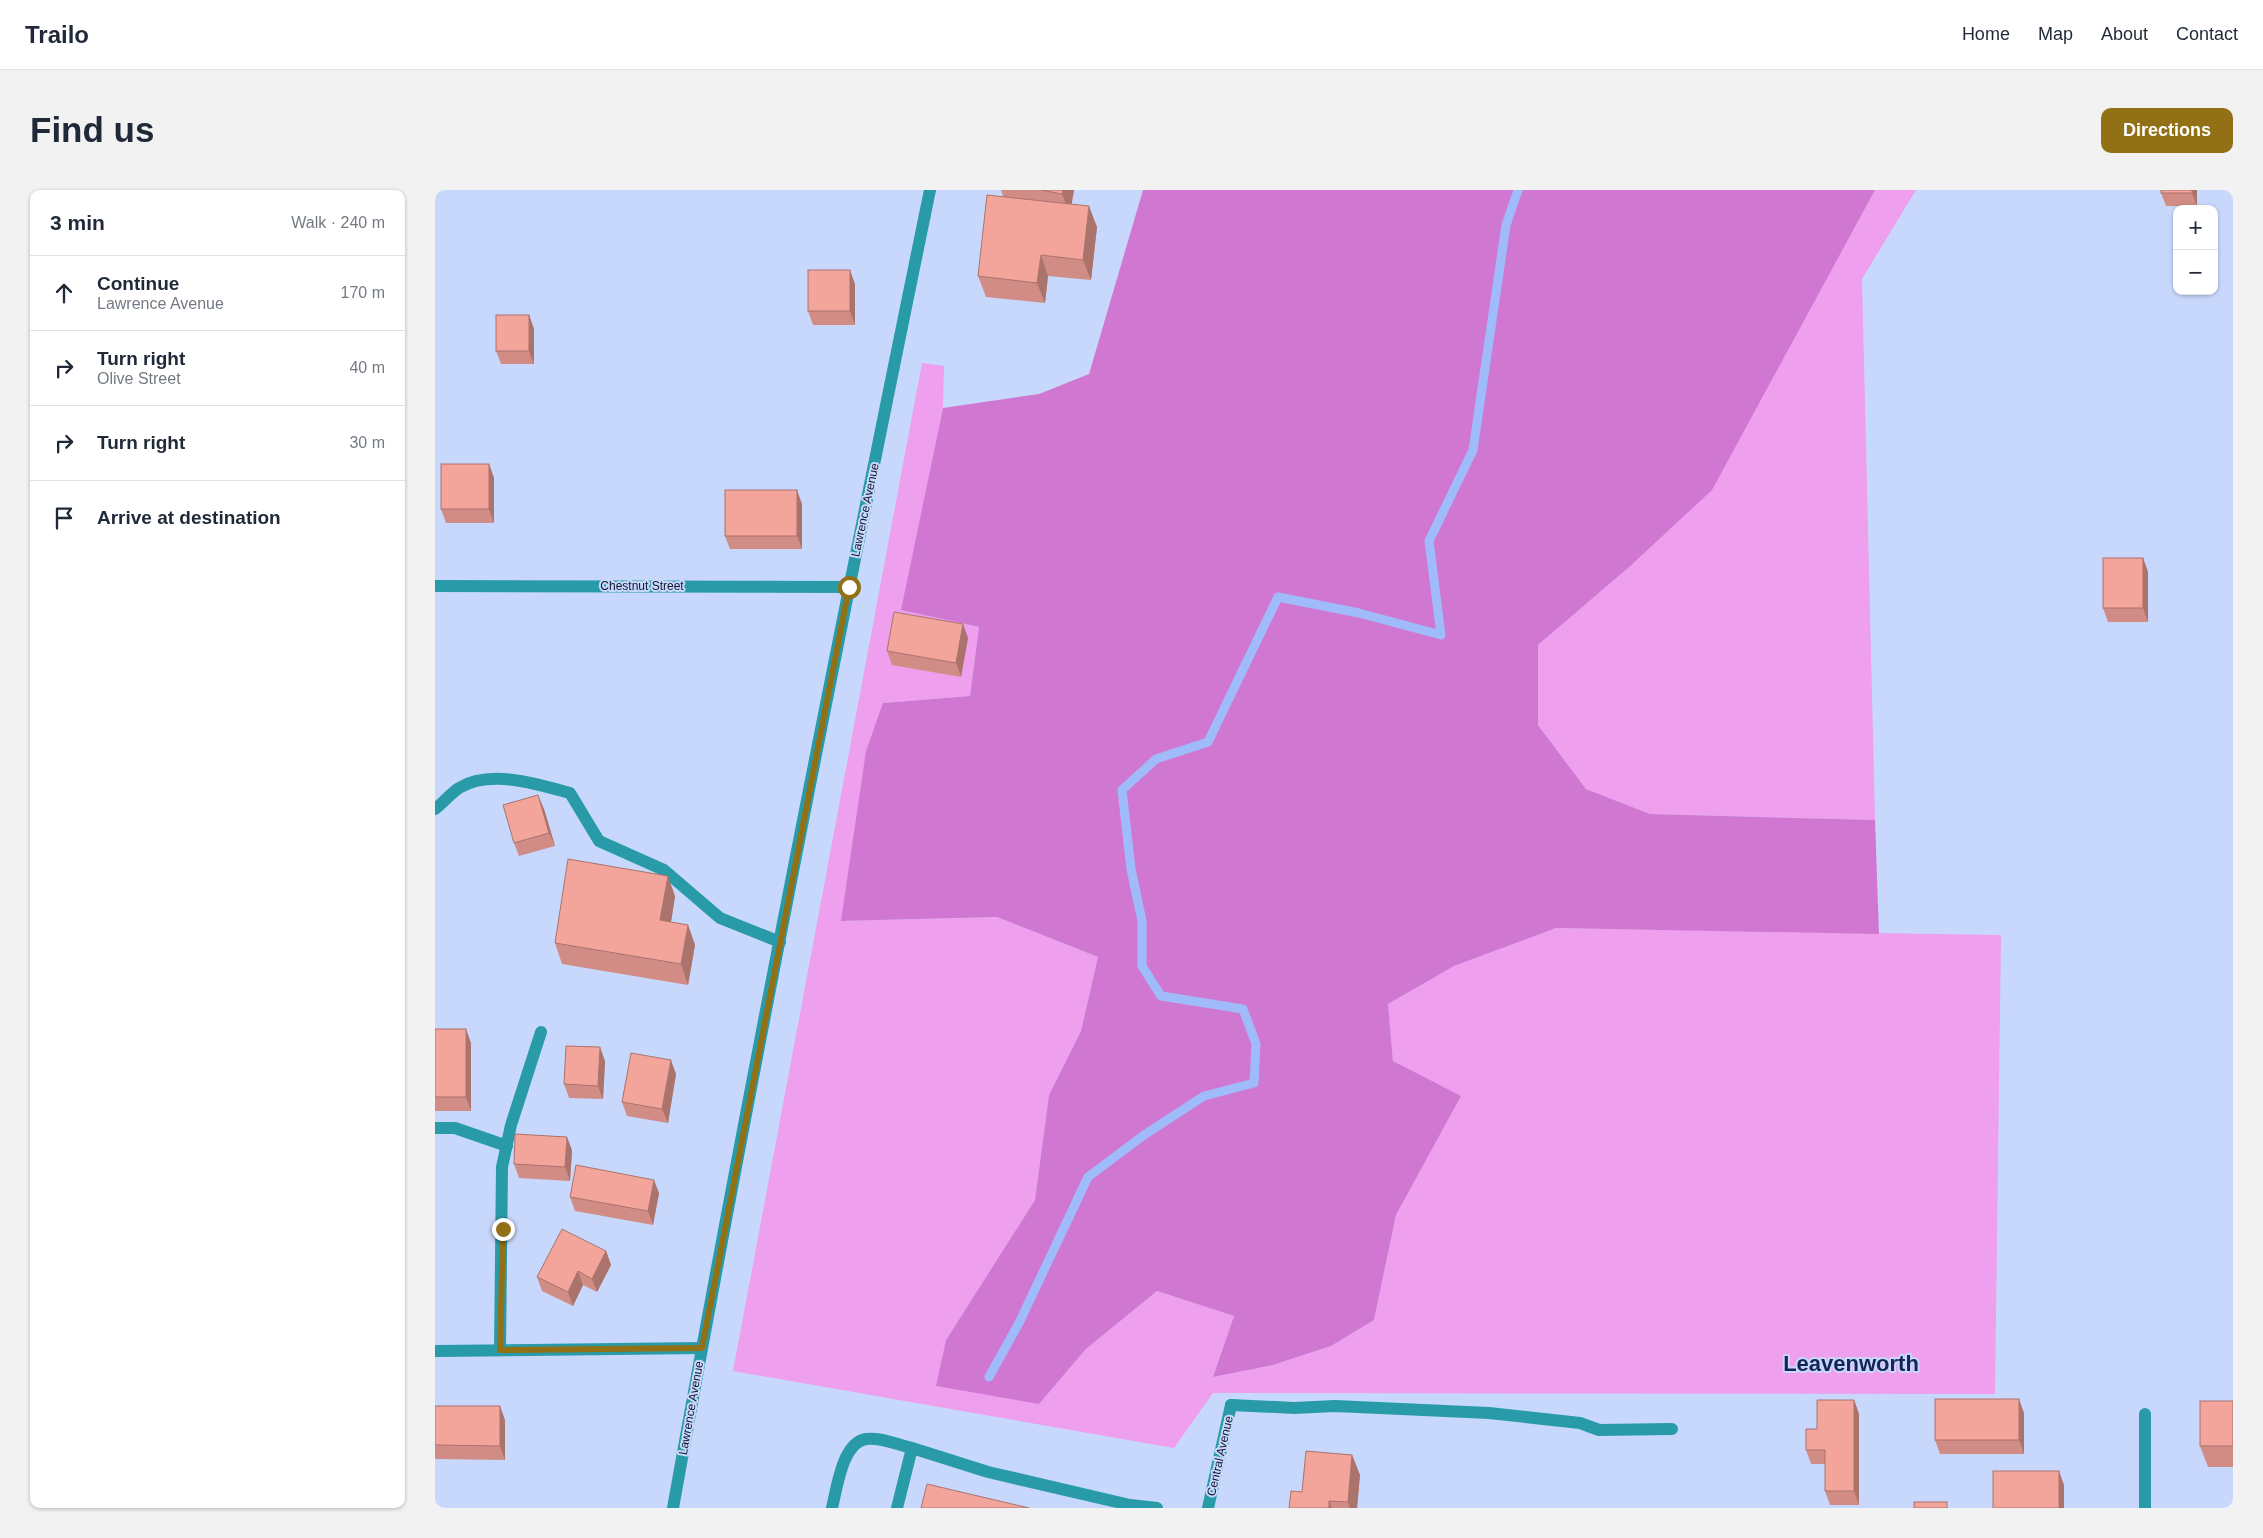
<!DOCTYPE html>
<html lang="en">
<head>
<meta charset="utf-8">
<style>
  :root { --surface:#fff; --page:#f2f2f3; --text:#1f2937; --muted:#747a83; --line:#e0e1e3; --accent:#917016 }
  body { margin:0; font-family:Helvetica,sans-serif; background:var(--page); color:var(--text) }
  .controls { position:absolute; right:15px; top:15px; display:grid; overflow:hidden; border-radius:10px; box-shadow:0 1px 4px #0004 }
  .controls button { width:45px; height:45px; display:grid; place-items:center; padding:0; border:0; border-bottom:1px solid var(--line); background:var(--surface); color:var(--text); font:25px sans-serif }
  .stop { position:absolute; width:15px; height:15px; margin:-11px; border:4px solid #917016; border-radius:50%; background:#fff }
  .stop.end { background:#917016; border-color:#fff; box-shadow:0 1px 5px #0008 }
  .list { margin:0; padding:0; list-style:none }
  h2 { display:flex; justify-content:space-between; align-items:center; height:65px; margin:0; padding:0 20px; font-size:21px }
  h2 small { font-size:16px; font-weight:400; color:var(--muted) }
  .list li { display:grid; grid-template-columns:32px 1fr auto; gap:15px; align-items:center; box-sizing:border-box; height:75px; padding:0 20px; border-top:1px solid var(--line) }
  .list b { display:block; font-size:19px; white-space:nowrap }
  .list p { margin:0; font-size:16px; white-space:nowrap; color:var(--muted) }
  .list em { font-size:16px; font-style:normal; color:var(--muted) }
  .icon { flex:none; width:28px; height:28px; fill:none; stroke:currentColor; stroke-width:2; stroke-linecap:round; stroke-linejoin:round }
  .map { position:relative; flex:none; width:1798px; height:1318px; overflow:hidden; border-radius:10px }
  header { display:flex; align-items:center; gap:30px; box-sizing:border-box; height:70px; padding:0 25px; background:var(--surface); border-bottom:1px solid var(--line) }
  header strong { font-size:24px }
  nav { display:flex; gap:28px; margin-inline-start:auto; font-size:18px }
  .intro { display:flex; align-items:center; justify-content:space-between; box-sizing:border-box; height:120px; padding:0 30px }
  h1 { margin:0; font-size:35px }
  .button { padding:12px 22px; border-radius:10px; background:var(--accent); color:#fff; font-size:18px; font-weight:700 }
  main { display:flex; gap:30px; padding:0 30px }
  aside { flex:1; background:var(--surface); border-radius:10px; box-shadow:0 1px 4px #0004 }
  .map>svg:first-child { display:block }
</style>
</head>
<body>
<header>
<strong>Trailo</strong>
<nav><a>Home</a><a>Map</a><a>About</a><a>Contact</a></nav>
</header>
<div class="intro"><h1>Find us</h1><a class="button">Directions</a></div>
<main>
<aside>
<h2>3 min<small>Walk · 240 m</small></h2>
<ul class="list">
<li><svg class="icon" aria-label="ahead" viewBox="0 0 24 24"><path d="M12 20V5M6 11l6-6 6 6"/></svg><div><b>Continue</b><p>Lawrence Avenue</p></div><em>170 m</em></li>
<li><svg class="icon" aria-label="right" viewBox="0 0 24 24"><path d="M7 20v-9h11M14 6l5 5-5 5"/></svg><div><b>Turn right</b><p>Olive Street</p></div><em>40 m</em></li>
<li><svg class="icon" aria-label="right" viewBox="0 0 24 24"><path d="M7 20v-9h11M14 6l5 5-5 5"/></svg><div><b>Turn right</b></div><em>30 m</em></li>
<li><svg class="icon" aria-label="arrive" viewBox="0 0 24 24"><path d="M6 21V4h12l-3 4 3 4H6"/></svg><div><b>Arrive at destination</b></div></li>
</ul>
</aside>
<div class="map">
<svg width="1798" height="1318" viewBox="0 0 1798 1318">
  <rect width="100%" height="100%" fill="#c8d8fd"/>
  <g fill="#ee9fee">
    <path d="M1440,0H1481L1427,89L1440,630L1215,624L1151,599L1103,535V455L1193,378L1368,131Z"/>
    <path d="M487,173L509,176L508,218L467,420L544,437L535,506L448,513L406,731L562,727L663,767L646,841L614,905L600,1010L511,1150L604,1214L651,1159L722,1101L799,1126L778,1187L838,1175L896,1156L939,1130L961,1025L1025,907L958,871L953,814L1019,776L1121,738L1566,745L1560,1204L778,1203L739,1258L298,1181Z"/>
  </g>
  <path fill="#d078d1" d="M708,0H1440L1277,300L1193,378L1103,455V535L1151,599L1215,624L1440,630L1444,744L1121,738L1019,776L953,814L958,871L1026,906L961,1025L939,1130L896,1156L838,1175L778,1187L799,1126L722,1101L651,1159L604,1214L501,1196L511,1150L600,1010L614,905L646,841L663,767L562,727L406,731L431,561L448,513L535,506L544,437L466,420L508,218L604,204L654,184Z"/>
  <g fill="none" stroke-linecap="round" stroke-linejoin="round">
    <path stroke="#a0bbfa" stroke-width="9" d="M554,1187L584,1133L653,987L709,945L769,906L819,893L821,854L808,819L726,806L707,776V731L696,679L687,600L721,569L773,552L843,407L924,423L1006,445L994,351L1038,260L1071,35L1083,0"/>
    <g stroke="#299ba8" stroke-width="12">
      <path d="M0,619C8,613 15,604 24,598C55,579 103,594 135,603L164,651L229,680L285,728L345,752"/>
      <path d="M0,938H20L72,956"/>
      <path d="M65,1160L67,977L76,935L106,842"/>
      <path d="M796,1215L859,1218L900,1216L1054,1223L1145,1233L1164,1240L1237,1239"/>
      <path d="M397,1318C402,1298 407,1253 431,1249C446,1247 463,1255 477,1258"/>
      <path d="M462,1318L477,1258L553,1282L695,1315L722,1318"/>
    </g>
    <g stroke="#299ba8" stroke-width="12">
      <path d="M0,396L414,397"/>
      <path d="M0,1161L267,1158"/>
      <path d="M1710,1224V1318"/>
      <path d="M238,1318C317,877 405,438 495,0"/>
      <path d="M773,1318L796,1215"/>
    </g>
  </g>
  <g fill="#d18d85">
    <path d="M566,0H639L636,14L662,37L656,90L613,86L610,113L551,107L543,86L568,6Z"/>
    <path d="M1762,0V16H1731L1726,3Z"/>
    <path d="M420,94V135H378L373,121Z"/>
    <path d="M94,125L99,139V174H66L61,161Z"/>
    <path d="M54,274L59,288V333H11L6,319Z"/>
    <path d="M367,314V359H295L290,346Z"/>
    <path d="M1708,368L1713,382V432H1673L1668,418Z"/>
    <path d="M533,448L526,487L457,475L452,461Z"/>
    <path d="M109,619L120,656L84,666L79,653Z"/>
    <path d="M240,706L236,732L253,735L260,755L253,795L127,774L120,753Z"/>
    <path d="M0,839L36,853V921H0Z"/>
    <path d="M170,871L168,909L134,908L129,894Z"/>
    <path d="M241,884L233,933L192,926L187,912Z"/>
    <path d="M137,960L135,991L84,988L79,974Z"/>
    <path d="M224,1003L218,1035L140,1021L135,1007Z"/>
    <path d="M171,1061L176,1075L162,1102L148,1095L138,1116L107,1101L102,1087Z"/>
    <path d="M1419,1210L1424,1224V1315H1395L1390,1301V1274H1376L1371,1260Z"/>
    <path d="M1798,1211V1277H1773L1765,1256Z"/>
    <path d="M0,1216L70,1230V1270L0,1269Z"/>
    <path d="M1589,1223V1264H1505L1500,1250Z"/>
    <path d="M917,1265L925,1285L922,1318H854L867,1302Z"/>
  </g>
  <g fill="#aa736c">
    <path d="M628,0H639L635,24L627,4Z"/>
    <path d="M1757,0H1762V16L1757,3Z"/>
    <path d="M654,16L662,37L656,90L648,70Z"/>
    <path d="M606,65L613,86L610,113L602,93Z"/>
    <path d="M415,80L420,94V135L415,121Z"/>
    <path d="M94,125L99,139V174L94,161Z"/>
    <path d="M54,274L59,288V333L54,319Z"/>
    <path d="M362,300L367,314V359L362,346Z"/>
    <path d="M1708,368L1713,382V432L1708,418Z"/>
    <path d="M528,434L533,448L526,487L521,473Z"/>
    <path d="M103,605L109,619L120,656L114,643Z"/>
    <path d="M233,686L240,706L233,751L225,730Z"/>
    <path d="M253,735L260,755L253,795L246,774Z"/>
    <path d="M31,839L36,853V921L31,907Z"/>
    <path d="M165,857L170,871L168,909L163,896Z"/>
    <path d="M236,870L241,884L233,933L227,919Z"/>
    <path d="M132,947L137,960L135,991L130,977Z"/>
    <path d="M219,990L224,1003L218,1035L213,1021Z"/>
    <path d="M171,1061L176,1075L162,1102L157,1089Z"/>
    <path d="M143,1081L148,1095L138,1116L133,1102Z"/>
    <path d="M1584,1209L1589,1223V1264L1584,1250Z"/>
    <path d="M1419,1210L1424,1224V1315L1419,1301Z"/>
    <path d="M65,1216L70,1230V1270L65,1256Z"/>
    <path d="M917,1265L925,1285L922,1318H915L913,1312Z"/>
    <path d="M1624,1281L1629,1295V1318H1624Z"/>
    <path d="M894,1311L897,1318H894Z"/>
  </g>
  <g fill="#f3a49b" stroke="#aa736c">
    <path d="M606,0H628L627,4Z"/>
    <rect x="1726" y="0" width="31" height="3"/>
    <path d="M552,5L654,16L648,70L606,65L602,93L543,86Z"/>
    <rect x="373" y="80" width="42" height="41"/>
    <rect x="61" y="125" width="33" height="36"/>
    <rect x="6" y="274" width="48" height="45"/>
    <rect x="290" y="300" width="72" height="46"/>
    <rect x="1668" y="368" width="40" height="50"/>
    <path d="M459,422L528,434L521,473L452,461Z"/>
    <path d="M103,605L114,643L79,653L68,615Z"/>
    <path d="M133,669L233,686L225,730L253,735L246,774L120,753Z"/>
    <rect x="0" y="839" width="31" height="68"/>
    <path d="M131,856L165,857L163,896L129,894Z"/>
    <path d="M196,863L236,870L227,919L187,912Z"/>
    <path d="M80,944L132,947L130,977L79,974Z"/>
    <path d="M141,975L219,990L213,1021L135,1007Z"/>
    <path d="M127,1039L171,1061L157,1089L143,1081L133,1102L102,1087Z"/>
    <rect x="1500" y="1209" width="84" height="41"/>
    <path d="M1382,1210H1419V1301H1390V1260H1371V1239H1382Z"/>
    <rect x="1765" y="1211" width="33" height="45"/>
    <path d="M0,1216H65V1256L0,1255Z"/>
    <path d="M871,1261L917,1265L913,1312L894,1311V1318H854L856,1301L867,1302Z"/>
    <rect x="1558" y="1281" width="66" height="37"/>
    <path d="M492,1294L594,1318H486Z"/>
    <rect x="1479" y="1312" width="33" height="6"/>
  </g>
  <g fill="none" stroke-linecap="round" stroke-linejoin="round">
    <path stroke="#917016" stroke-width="6" d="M68,1039L65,1160L267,1158L414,397"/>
  </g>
  <g text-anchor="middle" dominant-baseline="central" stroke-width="4" stroke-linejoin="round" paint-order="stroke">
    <g font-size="12" fill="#0f172d" stroke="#c8d8fd">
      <text transform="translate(430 320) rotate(-78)">Lawrence Avenue</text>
      <text x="207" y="396">Chestnut Street</text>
      <text transform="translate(256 1218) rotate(-80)">Lawrence Avenue</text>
      <text transform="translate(785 1266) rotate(-77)">Central Avenue</text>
    </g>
    <g font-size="22" font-weight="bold" fill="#152555" stroke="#c8d8fd">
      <text x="1416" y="1173">Leavenworth</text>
    </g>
  </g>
</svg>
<div class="controls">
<button>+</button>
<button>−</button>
</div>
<div class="stop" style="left:414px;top:397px"></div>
<div class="stop end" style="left:68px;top:1039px"></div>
</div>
</main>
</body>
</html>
